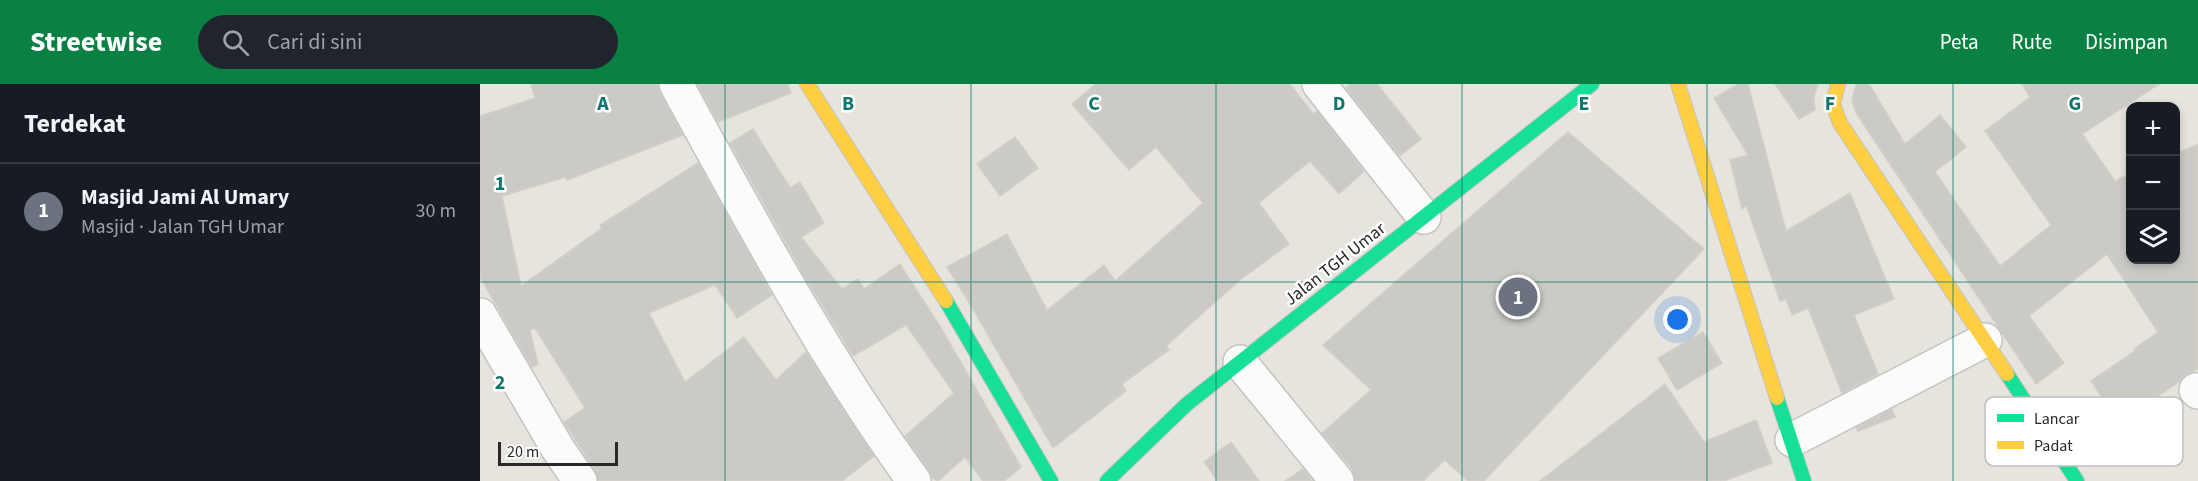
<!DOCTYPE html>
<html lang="id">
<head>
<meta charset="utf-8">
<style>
  :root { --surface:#171b24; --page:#20242c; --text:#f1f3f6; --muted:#9ea1a6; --line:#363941; --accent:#0b8043 }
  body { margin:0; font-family:"Source Sans 3",sans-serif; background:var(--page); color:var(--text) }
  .controls { position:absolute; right:18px; top:18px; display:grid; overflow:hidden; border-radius:12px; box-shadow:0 3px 9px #0003 }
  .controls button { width:54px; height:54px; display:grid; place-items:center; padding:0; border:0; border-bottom:2px solid var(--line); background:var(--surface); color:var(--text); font:30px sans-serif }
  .scale { position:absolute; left:18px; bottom:15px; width:120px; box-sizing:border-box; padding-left:6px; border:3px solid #282828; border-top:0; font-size:16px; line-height:21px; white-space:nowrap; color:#282828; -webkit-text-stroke:4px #fff; paint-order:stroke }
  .you { position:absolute; left:1198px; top:236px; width:21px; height:21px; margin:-15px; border:4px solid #fff; border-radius:50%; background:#1a73e8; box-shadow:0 0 0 9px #1a73e833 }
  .badge { display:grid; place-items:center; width:39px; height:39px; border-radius:50%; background:var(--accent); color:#fff; font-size:20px; font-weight:700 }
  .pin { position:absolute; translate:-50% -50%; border:3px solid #fff; box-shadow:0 2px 6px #0006 }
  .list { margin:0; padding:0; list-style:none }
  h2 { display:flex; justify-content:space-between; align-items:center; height:78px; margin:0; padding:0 24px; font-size:26px }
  h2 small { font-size:20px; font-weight:400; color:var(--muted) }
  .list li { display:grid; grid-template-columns:39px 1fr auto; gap:18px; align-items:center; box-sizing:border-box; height:96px; padding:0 24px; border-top:2px solid var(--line) }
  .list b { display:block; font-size:22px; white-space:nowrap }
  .list p { margin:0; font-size:20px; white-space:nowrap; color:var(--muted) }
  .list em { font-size:20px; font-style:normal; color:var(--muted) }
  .icon { flex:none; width:33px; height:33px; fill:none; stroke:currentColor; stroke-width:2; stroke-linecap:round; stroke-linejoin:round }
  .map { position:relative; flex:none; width:1718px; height:397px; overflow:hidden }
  header { display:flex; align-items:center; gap:36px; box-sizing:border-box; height:84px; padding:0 30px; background:var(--accent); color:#fff }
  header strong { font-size:28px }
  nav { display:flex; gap:33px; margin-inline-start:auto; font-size:21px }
  .search { width:420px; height:54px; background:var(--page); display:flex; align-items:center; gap:15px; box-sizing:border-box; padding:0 21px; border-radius:33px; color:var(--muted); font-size:22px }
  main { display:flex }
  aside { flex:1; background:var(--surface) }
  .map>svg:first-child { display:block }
</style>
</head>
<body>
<header>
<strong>Streetwise</strong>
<div class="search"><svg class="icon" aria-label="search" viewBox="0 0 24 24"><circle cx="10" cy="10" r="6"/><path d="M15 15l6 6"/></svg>Cari di sini</div>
<nav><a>Peta</a><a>Rute</a><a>Disimpan</a></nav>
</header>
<main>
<aside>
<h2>Terdekat<small></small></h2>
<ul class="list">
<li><span class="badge" style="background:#6b7280">1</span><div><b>Masjid Jami Al Umary</b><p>Masjid · Jalan TGH Umar</p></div><em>30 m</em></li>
</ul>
</aside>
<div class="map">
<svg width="1718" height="397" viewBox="0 0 1718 397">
  <rect width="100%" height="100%" fill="#e7e4dd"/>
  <g fill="#cccac4" stroke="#d2cfc9" stroke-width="1.5">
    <path d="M51,0H177L180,9L203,51L87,96L86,93L22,112L41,202L122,144L120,141L218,79L292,211L257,234L235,201L169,229L205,298L264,253L296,296L326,268L394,372L362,397H118L115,386L84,338L105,324L55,244L50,246L58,280L52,283L0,193V32L55,14Z"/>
    <path d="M217,0H308L311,9L238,38Z"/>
    <path d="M616,0H810L833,30L837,27L884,87L859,110L830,77L779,119L809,160L761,195L686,262L689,266L642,300L646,307L573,364L493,225L467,183L527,150L567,226L624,181L635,197L723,119L676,63L649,86L592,20Z"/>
    <path d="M871,0H897L941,55L920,72L866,4Z"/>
    <path d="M1258,0H1268L1306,147L1370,109L1414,215L1374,231L1398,290L1362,309L1328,224L1312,231L1306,215L1300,217L1266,121L1262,125L1250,76L1268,71L1234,14Z"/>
    <path d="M1295,0H1338L1334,12L1335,26L1319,35Z"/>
    <path d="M1376,0H1389L1425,60L1460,31L1486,63L1455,88L1520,182L1571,141L1505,47L1550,13L1542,0H1679L1602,50L1635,97L1650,90V176H1695V70L1718,60V285L1703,292L1700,297L1639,339L1611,297L1655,267L1654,265L1678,248L1627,170L1549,232L1584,279L1556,300L1376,29L1372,17Z"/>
    <path d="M273,45L310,104L320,98L344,139L321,153L362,205L378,195L384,205L420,180L461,244L541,383L524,397H503L485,373L458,397L452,394L449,386L425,352L474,309L426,241L373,272L325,193L250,59Z"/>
    <path d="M1088,48L1224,165L1004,397H988L965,376L943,397H875L872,385L842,349L891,306L843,261Z"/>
    <path d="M535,53L558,84L520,112L497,80Z"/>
    <path d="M1223,248L1242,279L1197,306L1178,274Z"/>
    <path d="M1185,300L1224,358L1276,336L1292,379L1244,397H1060Z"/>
    <path d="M1412,325L1415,333L1378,347L1376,344Z"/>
    <path d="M751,358L779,397H738L724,378Z"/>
    <path d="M823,385L833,397H805Z"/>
  </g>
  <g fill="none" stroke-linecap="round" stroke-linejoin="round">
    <defs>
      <g id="street">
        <path d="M196,0C270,135 343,272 434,397"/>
        <path d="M839,0L944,133"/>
        <path d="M0,231L78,365L100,397"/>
        <path d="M760,278L857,397"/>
        <path d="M1716,306L1718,308"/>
        <path d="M1312,356L1505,256"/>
      </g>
      <g id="fast">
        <path d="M466,217L571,397"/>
        <path d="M1527,290L1597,397"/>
        <path d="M1297,314L1324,397"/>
        <path d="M627,397L707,320L1112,0"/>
      </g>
      <g id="slow">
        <path d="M327,0L466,217"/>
        <path d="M1198,0L1297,314"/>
        <path d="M1358,0L1353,20L1360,39L1527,290"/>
      </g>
    </defs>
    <use href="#street" stroke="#c4c3c3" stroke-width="36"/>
    <use href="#fast" stroke="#c4c3c3" stroke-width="16"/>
    <use href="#slow" stroke="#c4c3c3" stroke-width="16"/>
    <use href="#street" stroke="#fbfbfa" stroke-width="33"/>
    <use href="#fast" stroke="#16e098" stroke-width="14"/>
    <use href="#slow" stroke="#ffcf43" stroke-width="14"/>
  </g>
  <path fill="none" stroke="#0f766e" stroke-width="1.5" stroke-opacity="0.55" d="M245,0V397M491,0V397M736,0V397M982,0V397M1227,0V397M1473,0V397M0,198H1718"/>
  <g text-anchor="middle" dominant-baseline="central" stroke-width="5" stroke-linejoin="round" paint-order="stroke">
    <g font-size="18" fill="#282828" stroke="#fff">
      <text transform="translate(855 180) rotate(-38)">Jalan TGH Umar</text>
    </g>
  </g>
  <rect x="1505" y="313" width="198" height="69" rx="9" fill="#fff" stroke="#bebebe" stroke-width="1.5"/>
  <rect x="1517" y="330" width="27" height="8" fill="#16e098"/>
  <rect x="1517" y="357" width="27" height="8" fill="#ffcf43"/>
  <g font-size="16" fill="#282828">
    <text x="1554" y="340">Lancar</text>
    <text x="1554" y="367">Padat</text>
  </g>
  <g font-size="20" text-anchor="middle" font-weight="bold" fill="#0f766e" stroke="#fff" stroke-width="5" stroke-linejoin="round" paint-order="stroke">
    <text x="123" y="26">A</text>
    <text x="368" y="26">B</text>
    <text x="614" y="26">C</text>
    <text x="859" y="26">D</text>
    <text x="1104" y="26">E</text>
    <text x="1350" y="26">F</text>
    <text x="1595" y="26">G</text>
    <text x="20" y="106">1</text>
    <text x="20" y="305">2</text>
  </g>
</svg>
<div class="controls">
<button>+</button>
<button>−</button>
<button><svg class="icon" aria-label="layers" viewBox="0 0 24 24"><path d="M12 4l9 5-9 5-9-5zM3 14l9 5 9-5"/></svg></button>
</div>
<div class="scale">20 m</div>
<div class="you"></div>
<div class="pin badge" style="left:1038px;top:213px;background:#6b7280">1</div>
</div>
</main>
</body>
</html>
